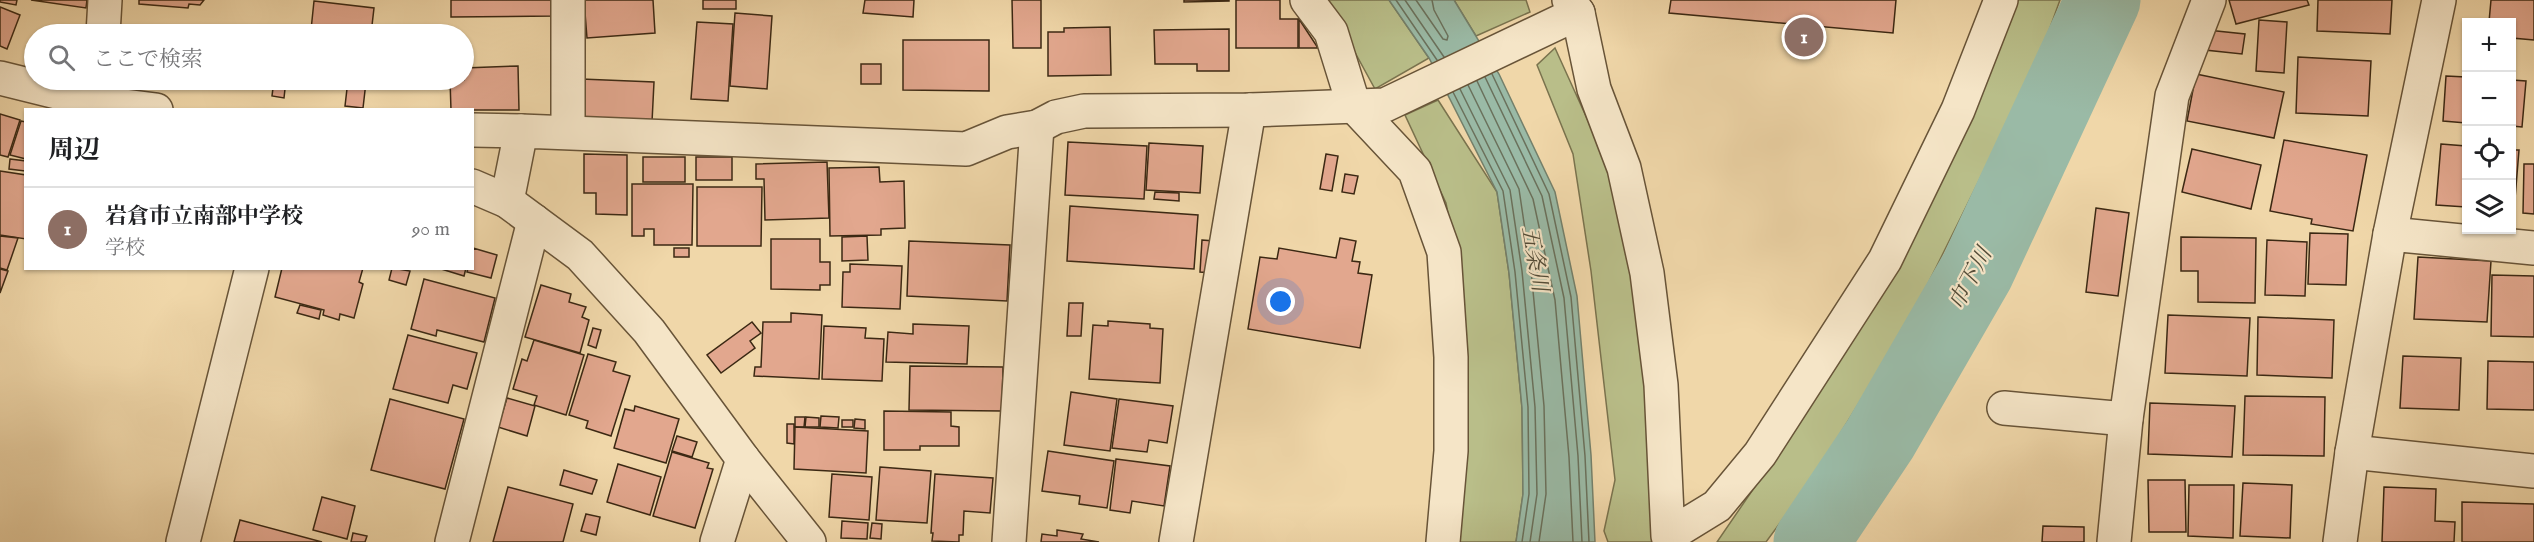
<!DOCTYPE html>
<html lang="ja">
<head>
<meta charset="utf-8">
<style>
  :root { --surface:#fff; --page:#f2f2f2; --text:#202124; --muted:#757577; --line:#e0e0e0; --accent:#0b8043 }
  body { margin:0; font-family:"IM FELL English","Noto Serif JP",serif; background:var(--page); color:var(--text) }
  .controls { position:absolute; right:18px; top:18px; display:grid; overflow:hidden; border-radius:0px; box-shadow:0 2px 4px #0004 }
  .controls button { width:54px; height:54px; display:grid; place-items:center; padding:0; border:0; border-bottom:2px solid var(--line); background:var(--surface); color:var(--text); font:30px sans-serif }
  .you { position:absolute; left:1281px; top:302px; width:21px; height:21px; margin:-15px; border:4px solid #fff; border-radius:50%; background:#1a73e8; box-shadow:0 0 0 9px #1a73e833 }
  .badge { display:grid; place-items:center; width:39px; height:39px; border-radius:50%; background:var(--accent); color:#fff; font-size:20px; font-weight:700 }
  .pin { position:absolute; translate:-50% -50%; border:3px solid #fff; box-shadow:0 2px 6px #0006 }
  .list { margin:0; padding:0; list-style:none }
  h2 { display:flex; justify-content:space-between; align-items:center; height:78px; margin:0; padding:0 24px; font-size:26px }
  h2 small { font-size:20px; font-weight:400; color:var(--muted) }
  .list li { display:grid; grid-template-columns:39px 1fr auto; gap:18px; align-items:center; box-sizing:border-box; height:84px; padding:0 24px; border-top:2px solid var(--line) }
  .list b { display:block; font-size:22px; white-space:nowrap }
  .list p { margin:0; font-size:20px; white-space:nowrap; color:var(--muted) }
  .list em { font-size:20px; font-style:normal; color:var(--muted) }
  .icon { flex:none; width:33px; height:33px; fill:none; stroke:currentColor; stroke-width:2; stroke-linecap:round; stroke-linejoin:round }
  .map { position:relative; flex:none; width:2534px; height:542px; overflow:hidden }
  .search { position:absolute; background:var(--surface); box-shadow:0 2px 4px #0004; left:24px; top:24px; width:450px; height:66px; display:flex; align-items:center; gap:15px; box-sizing:border-box; padding:0 21px; border-radius:33px; color:var(--muted); font-size:22px }
  .panel { position:absolute; background:var(--surface); box-shadow:0 2px 4px #0004; left:24px; top:108px; width:450px; height:162px; border-radius:0px }
  .map>svg:first-child { display:block }
</style>
</head>
<body>
<div class="map">
<svg width="2534" height="542" viewBox="0 0 2534 542">
  <rect width="100%" height="100%" fill="#f0d7a9"/>
  <filter id="stains"><feTurbulence type="fractalNoise" baseFrequency=".00333" numOctaves="4"/><feColorMatrix values="0 0 0 0 .2 0 0 0 0 .09 0 0 0 0 .02 0 0 0 .5 -.17"/></filter>
  <radialGradient id="worn" r=".72"><stop offset=".6" stop-color="#630" stop-opacity="0"/><stop offset="1" stop-color="#630" stop-opacity=".3"/></radialGradient>
  <g fill="#b9be89" stroke="#7a734e" stroke-width="1.5">
    <path d="M1321,0H1389L1429,58L1375,89L1347,38Z"/>
    <path d="M1454,0H1526L1530,12L1476,36Z"/>
    <path d="M2011,0H2060L2037,64L1908,324L1811,481L1766,542H1717L1767,469Z"/>
    <path d="M1555,48L1604,156L1630,251L1643,329L1655,542H1608L1604,531L1615,480L1591,271L1573,154L1537,65Z"/>
    <path d="M1438,100L1497,192L1509,273L1522,408L1523,494L1516,542H1455L1458,265L1446,203L1405,115Z"/>
  </g>
  <path fill="#9abaa6" stroke="#74806b" stroke-width="1.5" d="M1389,0H1454L1499,74L1555,192L1577,296L1591,455L1595,542H1516L1523,494L1522,408L1509,273L1497,192L1429,58Z"/>
  <g fill="none" stroke-linecap="round" stroke-linejoin="round">
    <g stroke="#6a715c" stroke-width="1.5">
      <path d="M1396,0L1437,60"/>
      <path d="M1405,0L1444,57"/>
      <path d="M1416,0L1443,39L1447,40L1448,36L1434,10L1432,0"/>
      <path d="M1492,74L1549,194L1571,297L1585,456L1589,542"/>
      <path d="M1485,77L1542,196L1564,298L1578,456L1582,542"/>
      <path d="M1477,81L1533,199L1555,300L1569,457L1573,542"/>
      <path d="M1468,85L1519,189L1531,270L1544,406L1546,494L1539,542"/>
      <path d="M1460,89L1510,190L1522,271L1535,407L1537,494L1530,542"/>
      <path d="M1453,92L1503,191L1515,272L1528,407L1529,494L1522,542"/>
    </g>
    <path stroke="#9abaa6" stroke-width="75" d="M1811,542L1880,439L1977,271L2103,0"/>
  </g>
  <g fill="#e2a78e" stroke="#3b2813" stroke-width="1.5">
    <path d="M0,0H17L16,5L0,2Z"/>
    <path d="M31,0H87L86,8Z"/>
    <path d="M139,0H204L200,5L189,4L188,8L139,4Z"/>
    <path d="M451,0H554V16L451,17Z"/>
    <path d="M584,0H653L655,33L587,38Z"/>
    <rect x="703" y="0" width="33" height="9"/>
    <path d="M865,0H914L913,17L863,13Z"/>
    <path d="M1012,0H1041V48H1013Z"/>
    <path d="M1184,0H1229V1L1184,2Z"/>
    <path d="M1236,0H1280V19H1298V48H1236Z"/>
    <path d="M1671,0H1896L1893,33L1669,13Z"/>
    <path d="M2229,0H2307L2309,5L2236,24Z"/>
    <path d="M2318,0H2392L2390,34L2317,31Z"/>
    <path d="M2491,0H2534V40L2512,38V22H2489Z"/>
    <path d="M314,1L374,8L371,34H304L305,29L311,30Z"/>
    <path d="M0,7L20,15L7,49L0,46Z"/>
    <path d="M735,13L772,16L767,89L730,86Z"/>
    <path d="M1299,19L1318,48H1299Z"/>
    <path d="M2259,20L2287,22L2284,73L2256,71Z"/>
    <path d="M697,22L733,24L728,101L691,99Z"/>
    <path d="M1110,27L1111,75L1048,76V32H1064V28Z"/>
    <path d="M1229,29V71H1197V64H1155L1154,30Z"/>
    <path d="M2207,30L2245,34L2242,54L2205,50Z"/>
    <path d="M903,40H989V91L903,90Z"/>
    <path d="M2298,57L2371,61L2368,116L2296,113Z"/>
    <rect x="861" y="64" width="20" height="20"/>
    <path d="M518,66L519,110H451L450,80H464V68Z"/>
    <path d="M2196,74L2284,92L2274,138L2187,121Z"/>
    <path d="M2446,76L2466,77V123L2443,121Z"/>
    <path d="M581,79L654,82L652,122L580,120Z"/>
    <path d="M164,80H206L205,85Z"/>
    <path d="M274,80H286L284,98L272,96Z"/>
    <path d="M348,80L366,82L363,108L345,106Z"/>
    <path d="M2512,80L2526,81L2522,127L2512,126Z"/>
    <path d="M0,114L20,120L8,157L0,155Z"/>
    <path d="M21,121L26,122V159L10,155Z"/>
    <path d="M2284,140L2367,155L2353,231L2311,224L2312,219L2270,211Z"/>
    <path d="M1068,142L1147,146L1144,199L1065,195Z"/>
    <path d="M1149,143L1203,146L1200,193L1146,190Z"/>
    <path d="M2441,144L2466,146V207L2436,205Z"/>
    <path d="M2192,149L2261,165L2251,209L2182,192Z"/>
    <path d="M2512,150H2519L2514,211H2512Z"/>
    <path d="M584,154L627,155V215L596,214V193H584Z"/>
    <path d="M1326,154L1338,156L1332,191L1320,189Z"/>
    <rect x="643" y="157" width="42" height="25"/>
    <rect x="696" y="157" width="36" height="23"/>
    <path d="M10,159L26,161L25,171L9,169Z"/>
    <path d="M827,162L829,218L765,220L764,179H756V164Z"/>
    <path d="M2524,164H2534V214L2523,213Z"/>
    <path d="M879,167L880,182L904,181L905,228L881,229V235L830,236L829,168Z"/>
    <path d="M0,171L26,175V239L0,235Z"/>
    <path d="M1345,174L1358,176L1354,194L1342,192Z"/>
    <path d="M632,184H693L692,245H654V229H644V236H632Z"/>
    <path d="M697,187H762L761,246H697Z"/>
    <path d="M1155,192L1179,193V201L1154,199Z"/>
    <path d="M1070,206L1198,215L1194,269L1067,261Z"/>
    <path d="M2096,208L2129,213L2118,296L2086,292Z"/>
    <path d="M2310,233L2348,234L2346,285L2308,284Z"/>
    <path d="M0,236L18,238L7,270L0,268Z"/>
    <path d="M867,236L868,260L842,261V237Z"/>
    <path d="M2181,237L2256,238L2255,303L2198,302V271H2181Z"/>
    <path d="M1340,238L1356,241L1352,261L1360,262L1358,273L1372,275L1360,348L1248,329L1260,257L1277,259L1279,248L1336,258Z"/>
    <path d="M771,239H820V262H830V285H820V290L771,289Z"/>
    <path d="M1202,240L1214,241L1212,273L1200,272Z"/>
    <path d="M2267,240L2307,242L2305,296L2265,295Z"/>
    <path d="M909,241L1010,245L1007,301L907,296Z"/>
    <path d="M473,248L497,255L491,278L467,272L468,268H472Z"/>
    <rect x="674" y="248" width="15" height="9"/>
    <path d="M2418,257L2491,261L2487,322L2414,319Z"/>
    <path d="M850,264L902,266L900,309L842,307L843,272H850Z"/>
    <path d="M282,268H363L359,282L363,284L354,318L340,314L339,320L323,315L324,310L275,297Z"/>
    <path d="M392,268L410,271L406,285L389,280Z"/>
    <path d="M438,268H466L464,276Z"/>
    <path d="M0,269L8,271L0,293Z"/>
    <path d="M2492,275L2534,276V337L2491,336Z"/>
    <path d="M424,279L495,298L484,342L437,330L436,336L411,329Z"/>
    <path d="M541,285L571,294L569,302L586,307L582,317L589,320L580,353L525,337Z"/>
    <path d="M1069,303H1083L1081,336H1067Z"/>
    <path d="M300,305L321,310L319,319L297,313Z"/>
    <path d="M791,313L822,315L819,379L754,376L755,367H761L763,322H791Z"/>
    <path d="M2168,315L2250,318L2247,376L2165,373Z"/>
    <path d="M2258,317L2334,320L2332,378L2257,375Z"/>
    <path d="M1108,321L1150,324V328L1163,329L1160,383L1089,379L1093,325L1108,326Z"/>
    <path d="M752,322L761,333L750,341L755,348L721,373L707,355Z"/>
    <path d="M913,324L969,326L967,364L886,362L888,332L913,334Z"/>
    <path d="M824,326L866,328L865,338L884,339L882,381L822,379Z"/>
    <path d="M593,328L601,330L596,348L588,345Z"/>
    <path d="M408,335L477,353L467,389L453,385L448,403L393,389Z"/>
    <path d="M534,340L584,355L566,415L534,405L537,396L513,389L522,359L527,361Z"/>
    <path d="M588,354L616,362L613,371L630,376L611,436L586,428L588,421L569,415Z"/>
    <path d="M2403,356L2461,358L2459,410L2400,408Z"/>
    <path d="M2488,361L2534,362V410L2487,409Z"/>
    <path d="M910,366L1003,367L1002,411L909,410Z"/>
    <path d="M1071,392L1117,399L1110,451L1064,445Z"/>
    <path d="M2245,396L2325,397L2324,456L2243,455Z"/>
    <path d="M507,398L535,406L527,436L498,427Z"/>
    <path d="M390,399L464,419L445,489L371,470Z"/>
    <path d="M1119,399L1173,406L1167,443L1149,440L1147,452L1112,448Z"/>
    <path d="M2150,403L2235,406L2232,457L2148,454Z"/>
    <path d="M635,406L679,419L666,463L614,448L625,409L634,411Z"/>
    <path d="M884,411L951,412V426L959,427V446H920V450H884Z"/>
    <path d="M821,416L839,417L838,428L820,427Z"/>
    <path d="M795,417H805L804,427H795Z"/>
    <path d="M806,417L819,418V427H805Z"/>
    <path d="M855,419L865,420V429L854,428Z"/>
    <rect x="842" y="420" width="11" height="7"/>
    <path d="M787,424H794V444L787,443Z"/>
    <path d="M795,427L868,431L866,473L794,469Z"/>
    <path d="M677,436L697,442L692,457L672,451Z"/>
    <path d="M1048,451L1114,461L1107,508L1079,504L1080,496L1042,491Z"/>
    <path d="M672,452L709,463L707,468L713,469L695,528L653,516Z"/>
    <path d="M1116,459L1170,466L1164,506L1132,501L1130,513L1110,510Z"/>
    <path d="M618,464L661,477L650,515L607,502Z"/>
    <path d="M880,467L931,471L927,523L876,520Z"/>
    <path d="M564,470L597,480L592,494L560,485Z"/>
    <path d="M832,474L872,477L869,520L829,517Z"/>
    <path d="M935,474L993,478L990,513L964,511L963,535H959V542L932,541L933,533H931Z"/>
    <path d="M2148,480H2185L2186,532H2149Z"/>
    <path d="M2243,483L2292,485L2290,538L2240,536Z"/>
    <path d="M2189,485H2234L2233,538L2188,536Z"/>
    <path d="M508,487L573,504L563,542H493Z"/>
    <path d="M2384,487L2436,489L2435,521L2455,522L2454,542H2382Z"/>
    <path d="M322,497L355,506L347,539L313,530Z"/>
    <path d="M2462,502L2534,504V542H2462Z"/>
    <path d="M586,514L600,517L596,535L581,531Z"/>
    <path d="M240,520L322,542H234Z"/>
    <path d="M842,521L868,523L867,539L841,538Z"/>
    <path d="M872,523L882,524L881,539L870,538Z"/>
    <path d="M2043,526L2084,527V542H2042Z"/>
    <path d="M1057,530L1083,534L1081,539L1099,542H1041L1042,534L1057,536Z"/>
    <path d="M353,533L367,536L365,542H351Z"/>
  </g>
  <g fill="none" stroke-linecap="round" stroke-linejoin="round">
    <defs>
      <g id="minor">
        <path d="M568,0V132"/>
        <path d="M1307,0L1331,32L1354,106L1415,171L1444,252L1451,357V451L1443,542"/>
        <path d="M1569,0L1578,13L1594,89L1624,168L1647,273L1661,385L1668,536L1717,506L1760,454L1885,260L1958,110L2001,0"/>
        <path d="M103,34L105,0"/>
        <path d="M101,103L102,80"/>
        <path d="M472,130L521,131"/>
        <path d="M507,201L521,131L966,149L1007,132L1037,127L1056,117L1084,111L1249,110L1385,105L1578,13"/>
        <path d="M2390,234L2439,0"/>
        <path d="M2004,408L2126,419"/>
        <path d="M2352,452L2534,471"/>
        <path d="M183,542L252,268"/>
        <path d="M452,542L534,221"/>
        <path d="M717,542L743,459"/>
        <path d="M1009,542L1037,127"/>
        <path d="M1176,542L1249,110"/>
        <path d="M2114,542L2126,419L2172,96L2209,0"/>
        <path d="M2340,542L2352,452L2390,234L2534,248"/>
      </g>
      <g id="tertiary">
        <path d="M0,78L101,103L156,110"/>
        <path d="M472,186L507,201L580,255L649,331L743,459L809,542"/>
      </g>
    </defs>
    <use href="#minor" stroke="#685438" stroke-width="36"/>
    <use href="#tertiary" stroke="#685438" stroke-width="36"/>
    <use href="#minor" stroke="#f5e5c7" stroke-width="33"/>
    <use href="#tertiary" stroke="#f5e5c7" stroke-width="33"/>
  </g>
  <g text-anchor="middle" dominant-baseline="central" stroke-width="4.5" stroke-linejoin="round" paint-order="stroke">
    <g font-size="22" font-style="italic" fill="#534c38" stroke="#f5e5c7">
      <text transform="translate(1534 259) rotate(80)">五条川</text>
      <text transform="translate(1971 279) rotate(-62)">巾下川</text>
    </g>
  </g>
  <rect width="100%" height="100%" filter="url(#stains)"/>
  <rect width="100%" height="100%" fill="url(#worn)"/>
</svg>
<div class="controls">
<button>+</button>
<button>−</button>
<button><svg class="icon" aria-label="locate" viewBox="0 0 24 24"><circle cx="12" cy="12" r="6"/><path d="M12 2v4M12 18v4M2 12h4M18 12h4"/></svg></button>
<button><svg class="icon" aria-label="layers" viewBox="0 0 24 24"><path d="M12 4l9 5-9 5-9-5zM3 14l9 5 9-5"/></svg></button>
</div>
<div class="you"></div>
<div class="pin badge" style="left:1804px;top:37px;background:#8d6e63">1</div>
<div class="search"><svg class="icon" aria-label="search" viewBox="0 0 24 24"><circle cx="10" cy="10" r="6"/><path d="M15 15l6 6"/></svg>ここで検索</div>
<section class="panel">
<h2>周辺<small></small></h2>
<ul class="list">
<li><span class="badge" style="background:#8d6e63">1</span><div><b>岩倉市立南部中学校</b><p>学校</p></div><em>90 m</em></li>
</ul>
</section>
</div>
</body>
</html>
